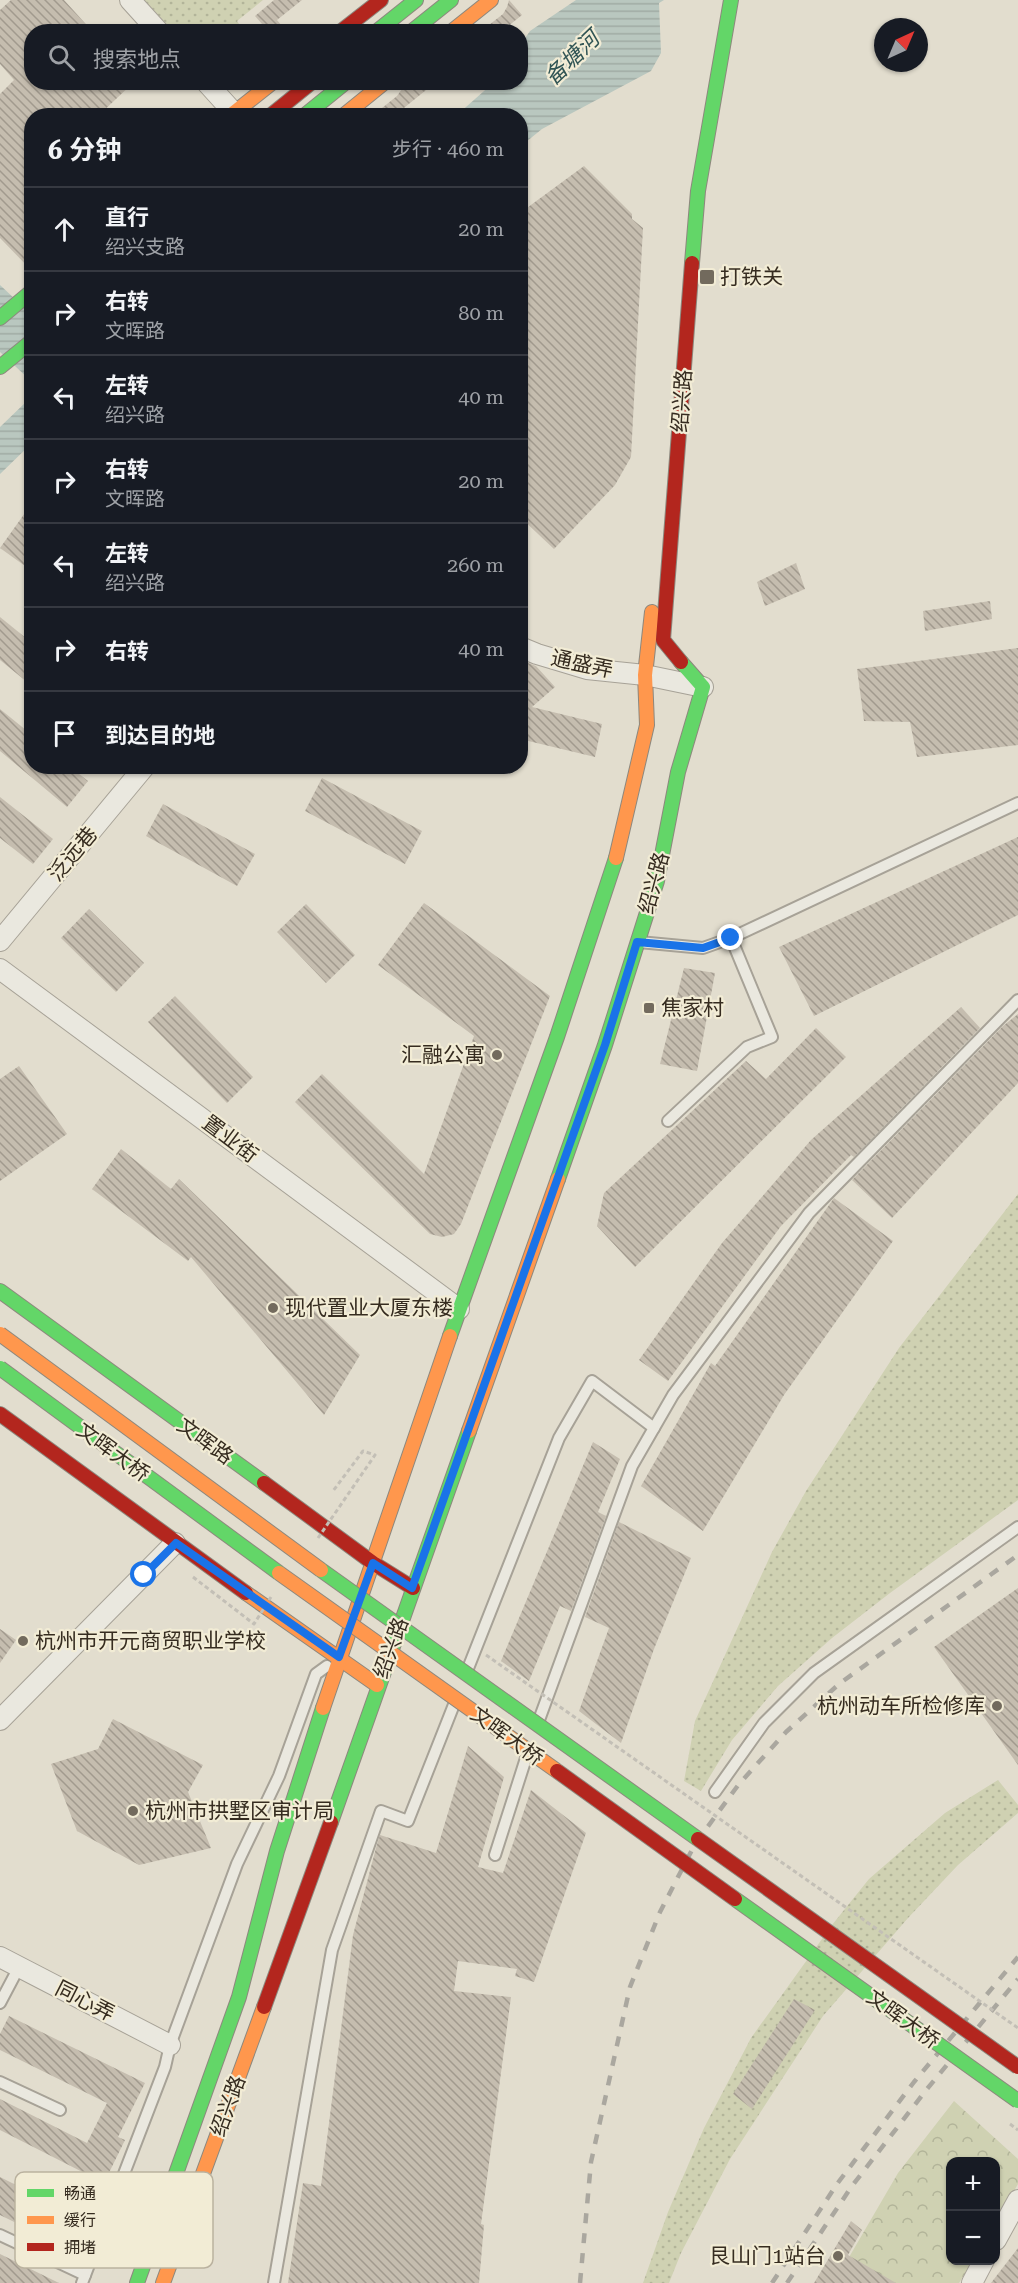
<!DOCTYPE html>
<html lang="zh">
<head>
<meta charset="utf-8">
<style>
  :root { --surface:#171b24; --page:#242831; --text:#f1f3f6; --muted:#9ea1a6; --line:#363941 }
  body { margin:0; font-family:"Roboto Serif","Noto Sans SC",serif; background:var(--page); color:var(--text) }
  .controls { position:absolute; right:18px; bottom:18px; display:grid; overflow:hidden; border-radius:12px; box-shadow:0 2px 4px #0004 }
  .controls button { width:54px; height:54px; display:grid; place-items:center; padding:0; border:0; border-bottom:2px solid var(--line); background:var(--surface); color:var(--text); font:30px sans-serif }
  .compass { position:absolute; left:874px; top:18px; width:54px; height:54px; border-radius:50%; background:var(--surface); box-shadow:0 2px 4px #0004; rotate:44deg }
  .stop { position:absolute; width:18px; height:18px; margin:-14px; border:4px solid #1a73e8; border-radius:50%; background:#fff }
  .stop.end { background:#1a73e8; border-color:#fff; box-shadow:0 2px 6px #0008 }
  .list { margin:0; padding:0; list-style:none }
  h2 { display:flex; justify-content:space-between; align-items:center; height:78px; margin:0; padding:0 24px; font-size:26px }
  h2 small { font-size:20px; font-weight:400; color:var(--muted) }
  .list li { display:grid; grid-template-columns:39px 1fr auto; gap:18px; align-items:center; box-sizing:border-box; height:84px; padding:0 24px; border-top:2px solid var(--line) }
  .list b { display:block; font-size:22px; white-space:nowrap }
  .list p { margin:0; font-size:20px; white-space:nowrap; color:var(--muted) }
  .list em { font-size:20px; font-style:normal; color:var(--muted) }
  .icon { flex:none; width:33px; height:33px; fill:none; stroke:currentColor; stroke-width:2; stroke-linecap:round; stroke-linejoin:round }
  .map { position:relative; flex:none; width:1018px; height:2283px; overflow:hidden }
  .search { position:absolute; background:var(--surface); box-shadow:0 2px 4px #0004; left:24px; top:24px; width:504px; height:66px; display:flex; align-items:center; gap:15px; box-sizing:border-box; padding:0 21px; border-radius:24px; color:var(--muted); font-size:22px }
  .panel { position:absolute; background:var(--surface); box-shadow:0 2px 4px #0004; left:24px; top:108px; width:504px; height:666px; border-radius:24px }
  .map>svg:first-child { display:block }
</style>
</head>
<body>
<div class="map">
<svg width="1018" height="2283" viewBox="0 0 1018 2283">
  <defs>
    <pattern id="grass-dots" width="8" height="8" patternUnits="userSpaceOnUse" patternTransform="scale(1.5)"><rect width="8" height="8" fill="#cfd1b2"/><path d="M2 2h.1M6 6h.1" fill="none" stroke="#b2b499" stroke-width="1.8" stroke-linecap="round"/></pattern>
    <pattern id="park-crowns" width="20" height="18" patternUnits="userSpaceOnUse" patternTransform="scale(1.5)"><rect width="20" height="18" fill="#cfd1b2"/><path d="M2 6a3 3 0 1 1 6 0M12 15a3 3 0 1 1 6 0" fill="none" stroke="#b2b499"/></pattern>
    <pattern id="water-rules" width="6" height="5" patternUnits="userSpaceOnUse" patternTransform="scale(1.5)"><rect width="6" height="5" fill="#b9c7bf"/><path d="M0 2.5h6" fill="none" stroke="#a0aba4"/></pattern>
    <pattern id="building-back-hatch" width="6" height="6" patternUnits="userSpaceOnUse" patternTransform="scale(1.5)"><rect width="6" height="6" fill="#c5bdaf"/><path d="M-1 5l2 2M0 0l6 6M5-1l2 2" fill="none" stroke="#a19a8e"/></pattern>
  </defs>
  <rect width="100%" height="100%" fill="#e2ddce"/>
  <g fill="url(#grass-dots)">
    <path d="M144,0H263L237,21L244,31L174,32Z"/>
    <path d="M1018,1194V1500L890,1593L832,1638L778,1686L732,1740L701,1791L684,1781L695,1721L772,1552L806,1491L899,1348Z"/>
    <path d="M998,1780L1018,1805V1813L958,1865L908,1918L823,2016L730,2159L681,2253L669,2283H643L668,2212L704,2128L751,2038L832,1925L869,1879L945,1813Z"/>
  </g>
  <path fill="url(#park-crowns)" d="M954,2101L1018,2159V2184L996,2222V2162H950V2260L973,2261L959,2283H834L898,2173Z"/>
  <g fill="url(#water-rules)">
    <path d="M576,0H664L659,3L661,53L651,71L542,129L521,146L520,116L457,115L493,83L520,82L521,44L530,31Z"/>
    <path d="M0,285L31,314V381L0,352Z"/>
    <path d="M31,392V444L0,474V427L27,401Z"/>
  </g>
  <g fill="url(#building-back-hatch)">
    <path d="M11,0H64L93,32H32V82H134L98,116H32V271L0,238V94L14,80L0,64V10Z"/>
    <path d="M274,0H302L277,20L287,32H269L255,16Z"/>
    <path d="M509,0L522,15L501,32H480L503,14L507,7Z"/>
    <path d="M403,82H436L394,116H372L397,96L402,89Z"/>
    <path d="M584,166L632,214V219L643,228L631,457L615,485L554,549L520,517V213Z"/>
    <path d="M32,503V571L0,548Z"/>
    <path d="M796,563L805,589L765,606L757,582Z"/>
    <path d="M990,601L992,619L925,631L923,611Z"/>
    <path d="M0,617L32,643V686L0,660Z"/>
    <path d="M1018,648V745L917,757L910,722L864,721L857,669Z"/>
    <path d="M520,660L536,666L555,687L532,707L602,724L595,757L520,739Z"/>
    <path d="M0,709L32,735V766H69L88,781L67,807L0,751Z"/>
    <path d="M322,778L422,831L405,864L305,811Z"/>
    <path d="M0,797L53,839L33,864L0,838Z"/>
    <path d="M163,804L255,854L237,886L146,836Z"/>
    <path d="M1018,837V915L814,1016L779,947Z"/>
    <path d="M424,903L550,996L461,1224L454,1234L442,1237L430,1234L295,1102L322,1074L424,1174L474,1036L378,965Z"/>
    <path d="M306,904L355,955L326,983L277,932Z"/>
    <path d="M89,909L144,963L116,992L61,938Z"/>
    <path d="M684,968L715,973L697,1071L660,1064Z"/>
    <path d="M175,996L253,1077L227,1103L148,1022Z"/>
    <path d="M961,1007L980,1028L854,1157L851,1155L781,1226L668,1381L639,1360L722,1243L811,1140Z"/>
    <path d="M1018,1014V1083L892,1218L852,1180L1003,1026Z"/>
    <path d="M816,1028L846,1057L635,1267L597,1226L604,1193L746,1061L766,1079Z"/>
    <path d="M19,1066L67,1134L0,1181V1079Z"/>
    <path d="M121,1149L171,1189L179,1179L360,1355L324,1415L191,1257L188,1261L92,1189Z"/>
    <path d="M834,1198L893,1241L784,1395L703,1531L641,1486L711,1363L715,1366Z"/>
    <path d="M593,1442L620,1459L598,1512L606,1516L571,1611L560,1606L529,1681L501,1661Z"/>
    <path d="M619,1522L691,1558L654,1649L621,1743L579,1711L609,1628L585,1617Z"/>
    <path d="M1018,1588V1765L934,1647Z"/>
    <path d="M0,1629L16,1640L0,1663Z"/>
    <path d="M113,1719L203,1765L188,1792L211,1848L139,1865L77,1831L51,1764L98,1749Z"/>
    <path d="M468,1746L504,1777L478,1867L503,1873L531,1790L586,1833L534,1982L515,1976L517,1969L458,1961L454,1991L511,1997L481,2224L484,2225L479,2283H288L303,2183L321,2186L353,1935L376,1848L380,1835L436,1853Z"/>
    <path d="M794,1999L815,2010L752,2109L733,2094Z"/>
    <path d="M9,2016L145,2083L118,2137L125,2140L104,2183L0,2130V2099L87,2143L107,2103L0,2050V2034Z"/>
    <path d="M0,2177L68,2211L73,2199L98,2211L77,2253L0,2215Z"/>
    <path d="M851,2221L862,2230L848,2255L896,2283H814Z"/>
    <path d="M1018,2248V2283H991Z"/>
    <path d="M0,2254L59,2283H0Z"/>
  </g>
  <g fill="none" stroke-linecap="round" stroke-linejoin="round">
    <defs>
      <g id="lane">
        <path d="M639,942L703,948L731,938L1018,803"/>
        <path d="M668,1121L747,1047L772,1037L731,938"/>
        <path d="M467,1671L559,1438L592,1381L654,1428"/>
        <path d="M539,1720L632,1466L673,1395L809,1213L1018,1000"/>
        <path d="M715,1792L764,1723L814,1673L1018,1527"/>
        <path d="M495,1855L527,1755"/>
        <path d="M0,2003L19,1967"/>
        <path d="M0,2082L60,2110"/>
        <path d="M0,2235L85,2275"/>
        <path d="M82,2283L165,2067L170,2045L237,1864L279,1776L316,1674L327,1666"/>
        <path d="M274,2283L332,1950L381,1811L408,1821L455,1702"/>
      </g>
      <g id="street">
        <path d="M130,0L159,32"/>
        <path d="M206,82L234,113"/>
        <path d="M520,647L537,654L587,669L645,675L703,687"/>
        <path d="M0,941L145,766"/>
        <path d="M0,969L459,1309"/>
        <path d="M0,1720L175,1543"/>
        <path d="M0,1957L170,2045"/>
        <path d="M996,2240L1018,2200"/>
        <path d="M972,2283L984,2260"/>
      </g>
      <g id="fast">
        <path d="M376,32L416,0"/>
        <path d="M411,32L451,0"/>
        <path d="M304,116L346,82"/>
        <path d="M692,263L698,191L731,0"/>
        <path d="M0,318L32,291"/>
        <path d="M0,367L32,341"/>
        <path d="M558,1179L605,1045L657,881L678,772L703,687L681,662"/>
        <path d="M0,1291L264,1483"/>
        <path d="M450,1336L557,1037L616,858"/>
        <path d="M331,1822L469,1431"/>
        <path d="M137,2283L239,1997L277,1851L323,1708"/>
      </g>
      <g id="slow">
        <path d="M451,32L491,0"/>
        <path d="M230,116L273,82"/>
        <path d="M343,116L385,82"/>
        <path d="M616,858L647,725L645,675L652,612"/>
        <path d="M469,1431L558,1179"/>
        <path d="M246,1593L377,1685"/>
        <path d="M323,1708L450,1336"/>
        <path d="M163,2283L264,2007"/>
      </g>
      <g id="jam">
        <path d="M340,32L381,0"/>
        <path d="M270,116L312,82"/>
        <path d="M681,662L663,640L692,263"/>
        <path d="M0,1414L246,1593"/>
        <path d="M264,1483L373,1563L413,1588"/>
        <path d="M264,2007L331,1822"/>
      </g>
    </defs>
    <use href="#lane" stroke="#a7a297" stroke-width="14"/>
    <use href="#street" stroke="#a7a297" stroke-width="22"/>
    <use href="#fast" stroke="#8d887e" stroke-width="16"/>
    <use href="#slow" stroke="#8d887e" stroke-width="16"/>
    <use href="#jam" stroke="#8d887e" stroke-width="16"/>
    <use href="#lane" stroke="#eae8df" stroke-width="10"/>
    <use href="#street" stroke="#eae8df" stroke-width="20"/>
    <use href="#fast" stroke="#63d668" stroke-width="14"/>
    <use href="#slow" stroke="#ff974d" stroke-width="14"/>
    <use href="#jam" stroke="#b3261e" stroke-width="14"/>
    <g stroke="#aaa79f" stroke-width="4.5" stroke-dasharray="10 10" stroke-linecap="butt">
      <path d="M580,2283L591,2162L630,1987L660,1912L695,1844L739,1784L786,1732L839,1684L1018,1555"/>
      <path d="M772,2283L837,2184L914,2082L1018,1957"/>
      <path d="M787,2283L852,2186L927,2089L1018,1979"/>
    </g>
    <defs>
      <g id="fast-bridge">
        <path d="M0,1368L279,1573"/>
        <path d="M321,1570L698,1839"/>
        <path d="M735,1899L1018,2101"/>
      </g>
      <g id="slow-bridge">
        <path d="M0,1334L321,1570"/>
        <path d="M279,1573L557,1771"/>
      </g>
      <g id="jam-bridge">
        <path d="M557,1771L735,1899"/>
        <path d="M698,1839L1018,2067"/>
      </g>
    </defs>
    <use href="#fast-bridge" stroke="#8d887e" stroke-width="16" stroke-linecap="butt"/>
    <use href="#slow-bridge" stroke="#8d887e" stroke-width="16" stroke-linecap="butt"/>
    <use href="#jam-bridge" stroke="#8d887e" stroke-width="16" stroke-linecap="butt"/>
    <g stroke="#c3bfb6" stroke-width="3" stroke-dasharray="4.5 3" stroke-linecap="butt">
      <path d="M318,1538L375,1455L363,1451L333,1491"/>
      <path d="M193,1577L254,1624L271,1597"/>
      <path d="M486,1655L1018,2028"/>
      <path d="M1010,2124L1018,2130"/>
    </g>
    <use href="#fast-bridge" stroke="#63d668" stroke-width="14"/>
    <use href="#slow-bridge" stroke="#ff974d" stroke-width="14"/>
    <use href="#jam-bridge" stroke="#b3261e" stroke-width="14"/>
  </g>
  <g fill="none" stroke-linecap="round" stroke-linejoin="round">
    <path stroke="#1a73e8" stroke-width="8" d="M144,1575L176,1543L339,1657L373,1563L412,1588L605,1045L637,942L703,948L731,938"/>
  </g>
  <g fill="#726a5d" stroke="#f2ecd5" stroke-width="2">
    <rect x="699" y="269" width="16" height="16" rx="3"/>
    <rect x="643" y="1002" width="12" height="12" rx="3"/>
    <circle cx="497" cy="1055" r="6"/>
    <circle cx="273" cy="1308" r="6"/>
    <circle cx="23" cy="1641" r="6"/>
    <circle cx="997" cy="1706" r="6"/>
    <circle cx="133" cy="1811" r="6"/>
    <circle cx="838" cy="2256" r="6"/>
  </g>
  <g text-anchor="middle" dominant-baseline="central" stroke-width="4.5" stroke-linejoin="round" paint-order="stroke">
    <g font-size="21" fill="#362c20" stroke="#f2ecd5" text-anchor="start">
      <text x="720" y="277">打铁关</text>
      <text x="661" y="1008">焦家村</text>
      <text x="485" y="1055" text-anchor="end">汇融公寓</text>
      <text x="285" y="1308">现代置业大厦东楼</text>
      <text x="35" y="1641">杭州市开元商贸职业学校</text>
      <text x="985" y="1706" text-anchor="end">杭州动车所检修库</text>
      <text x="145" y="1811">杭州市拱墅区审计局</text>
      <text x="826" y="2256" text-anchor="end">艮山门1站台</text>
    </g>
    <g font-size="21" fill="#362c20" stroke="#f2ecd5">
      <text transform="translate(682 401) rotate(-86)">绍兴路</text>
      <text transform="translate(582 664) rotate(12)">通盛弄</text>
      <text transform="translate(73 854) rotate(-50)">泛远巷</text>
      <text transform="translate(654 883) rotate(-75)">绍兴路</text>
      <text transform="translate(230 1139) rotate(37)">置业街</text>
      <text transform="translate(205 1441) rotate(36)">文晖路</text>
      <text transform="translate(113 1452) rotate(36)">文晖大桥</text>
      <text transform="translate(391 1648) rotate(-70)">绍兴路</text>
      <text transform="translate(507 1736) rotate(36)">文晖大桥</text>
      <text transform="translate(85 2001) rotate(27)">同心弄</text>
      <text transform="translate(903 2019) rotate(36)">文晖大桥</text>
      <text transform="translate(228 2106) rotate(-70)">绍兴路</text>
    </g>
    <g font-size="22" font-style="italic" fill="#305454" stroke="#f2ecd5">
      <text transform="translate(572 58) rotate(-44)">备塘河</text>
    </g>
  </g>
  <rect x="15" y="2172" width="198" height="96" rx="9" fill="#f2ecd5" stroke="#bab29f" stroke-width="1.5"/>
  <rect x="27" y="2189" width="27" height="8" fill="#63d668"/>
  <rect x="27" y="2216" width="27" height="8" fill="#ff974d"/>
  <rect x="27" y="2243" width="27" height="8" fill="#b3261e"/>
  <g font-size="16" fill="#362c20">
    <text x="64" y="2199">畅通</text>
    <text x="64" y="2226">缓行</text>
    <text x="64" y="2253">拥堵</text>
  </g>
</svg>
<div class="controls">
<button>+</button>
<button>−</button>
</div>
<svg class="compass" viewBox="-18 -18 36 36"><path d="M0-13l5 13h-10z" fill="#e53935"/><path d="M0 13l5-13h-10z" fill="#9ea1a6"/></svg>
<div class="stop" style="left:144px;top:1575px"></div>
<div class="stop end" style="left:731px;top:938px"></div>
<div class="search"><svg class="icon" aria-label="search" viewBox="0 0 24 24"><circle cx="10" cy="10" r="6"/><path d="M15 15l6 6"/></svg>搜索地点</div>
<section class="panel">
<h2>6 分钟<small>步行 · 460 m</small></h2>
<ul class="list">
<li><svg class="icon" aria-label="ahead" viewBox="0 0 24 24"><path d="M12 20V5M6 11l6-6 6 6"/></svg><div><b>直行</b><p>绍兴支路</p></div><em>20 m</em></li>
<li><svg class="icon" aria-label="right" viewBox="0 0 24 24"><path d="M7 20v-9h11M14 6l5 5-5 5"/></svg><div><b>右转</b><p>文晖路</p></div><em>80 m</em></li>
<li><svg class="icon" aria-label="left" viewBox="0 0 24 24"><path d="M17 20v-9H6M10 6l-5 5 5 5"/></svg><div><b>左转</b><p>绍兴路</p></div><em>40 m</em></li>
<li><svg class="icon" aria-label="right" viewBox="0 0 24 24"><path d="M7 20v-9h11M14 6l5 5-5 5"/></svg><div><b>右转</b><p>文晖路</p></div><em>20 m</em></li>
<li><svg class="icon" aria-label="left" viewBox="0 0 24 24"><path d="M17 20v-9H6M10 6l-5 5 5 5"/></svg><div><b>左转</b><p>绍兴路</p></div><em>260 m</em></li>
<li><svg class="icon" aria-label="right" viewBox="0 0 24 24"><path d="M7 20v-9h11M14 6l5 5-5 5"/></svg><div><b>右转</b></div><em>40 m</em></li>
<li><svg class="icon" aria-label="arrive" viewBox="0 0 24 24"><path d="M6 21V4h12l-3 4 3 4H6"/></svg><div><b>到达目的地</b></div></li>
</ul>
</section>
</div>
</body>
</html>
